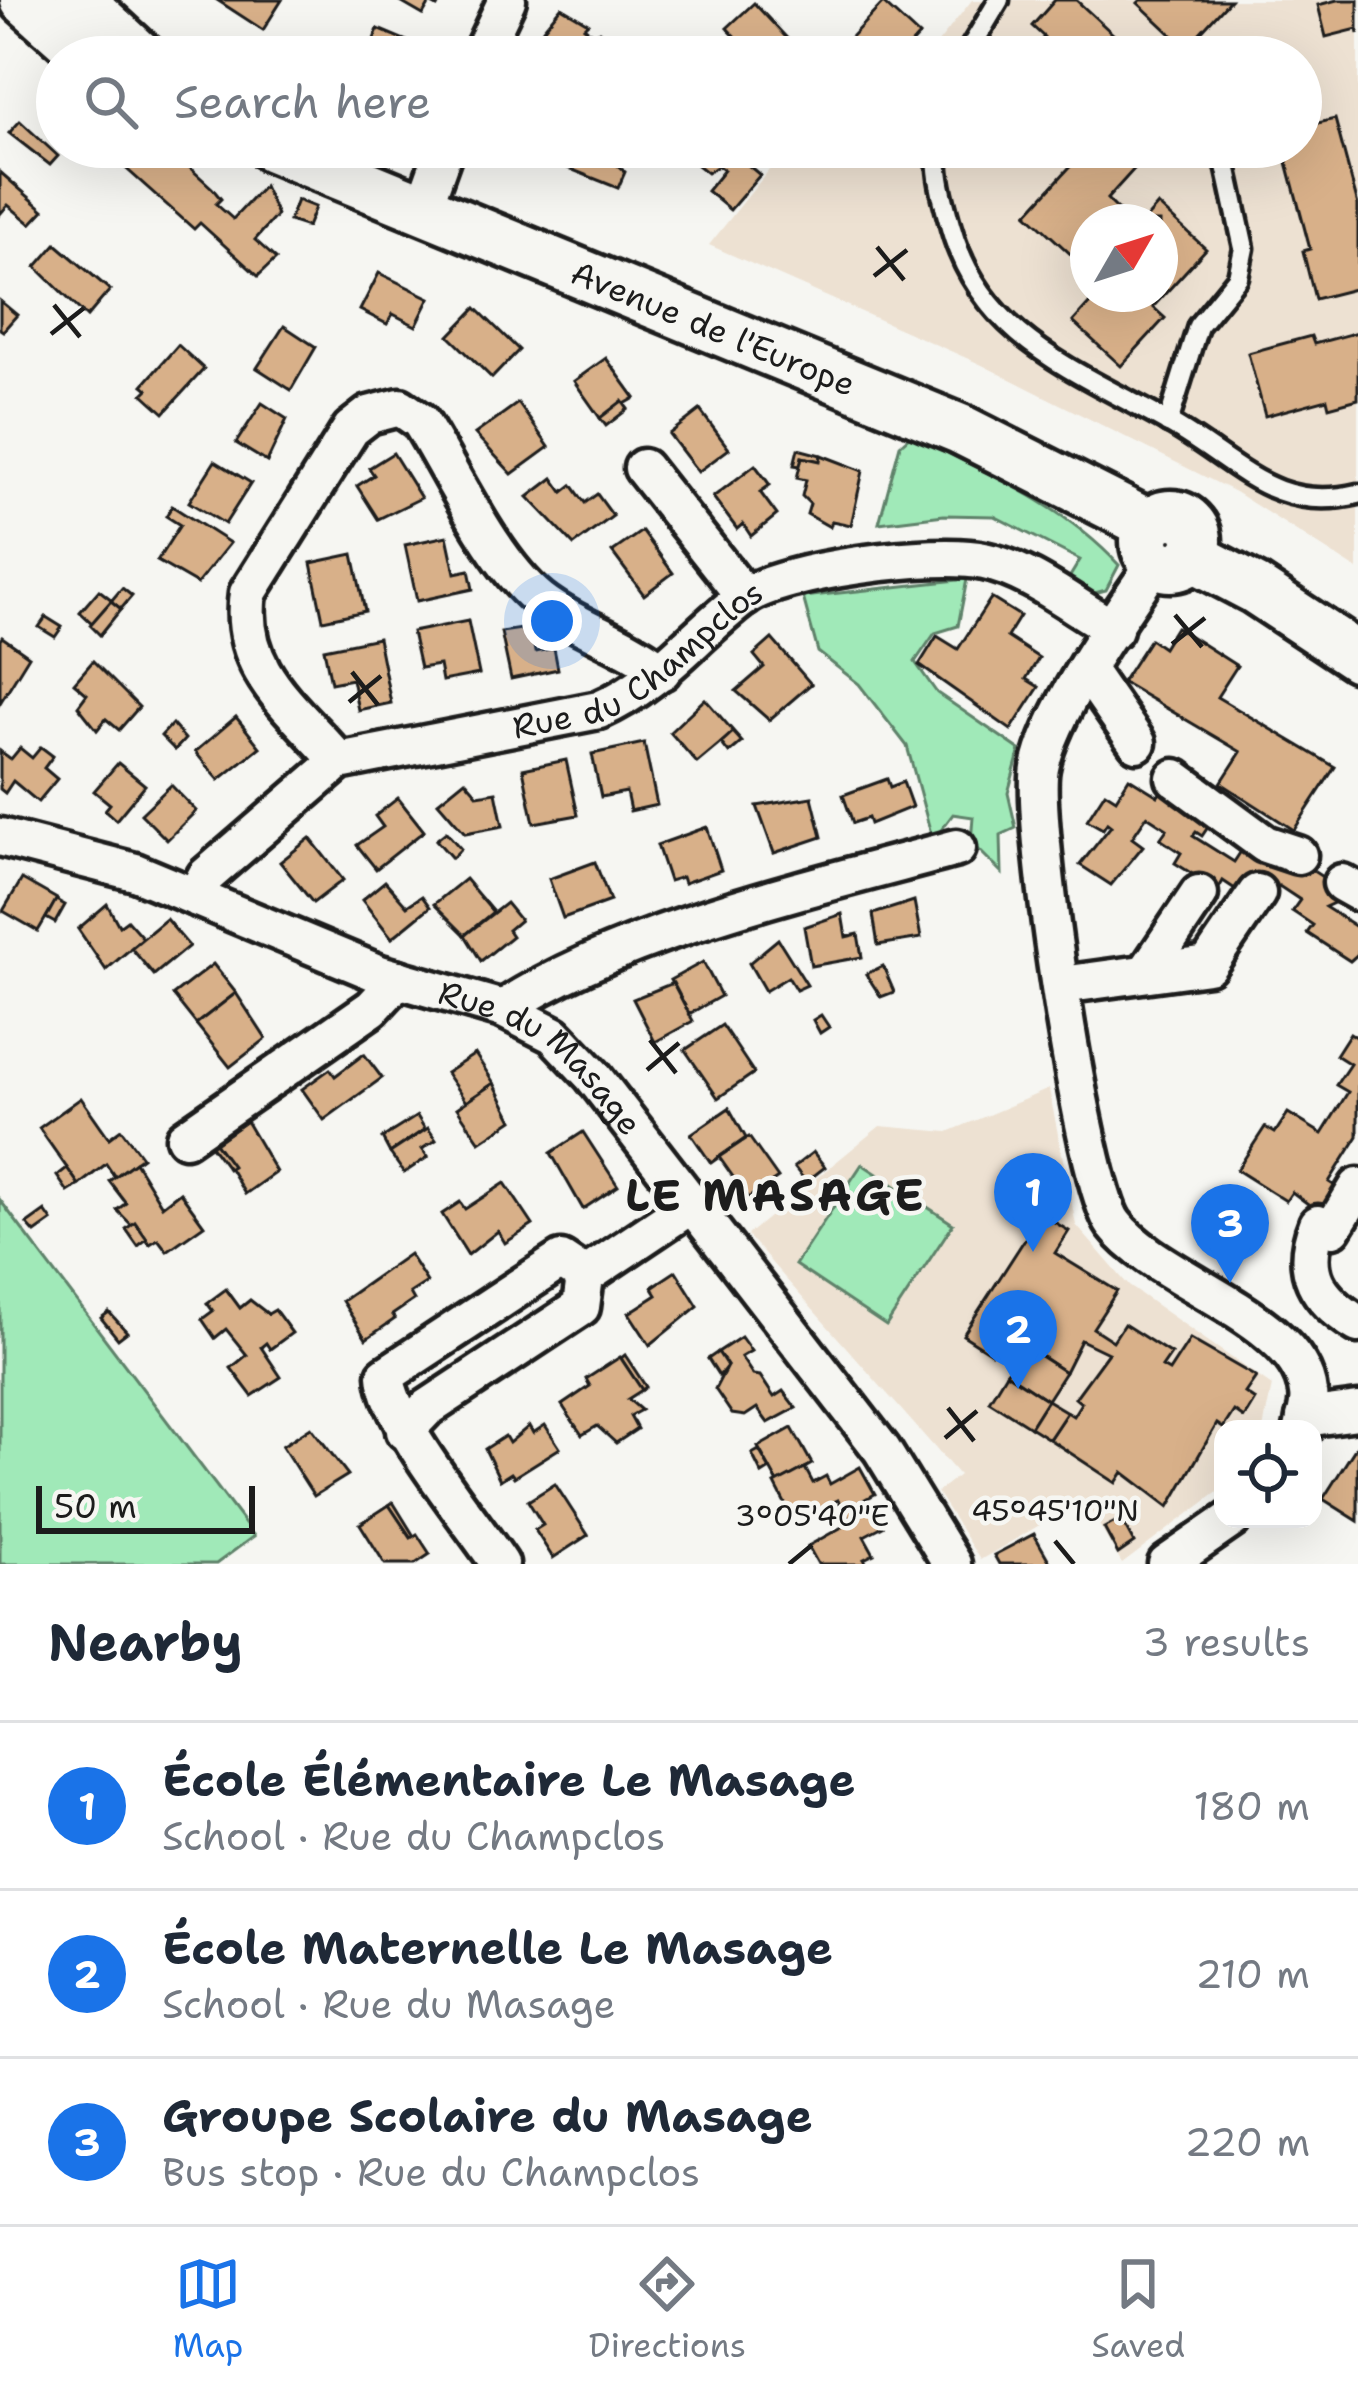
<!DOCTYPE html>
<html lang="en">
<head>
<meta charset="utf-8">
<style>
  :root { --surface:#fff; --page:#f2f2f3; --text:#1f2937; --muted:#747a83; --line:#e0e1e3; --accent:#1a73e8 }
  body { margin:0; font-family:"Shantell Sans",sans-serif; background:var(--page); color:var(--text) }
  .controls { position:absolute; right:36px; bottom:36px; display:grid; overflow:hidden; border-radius:24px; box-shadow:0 12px 48px #0002 }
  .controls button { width:108px; height:108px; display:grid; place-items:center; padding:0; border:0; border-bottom:3px solid var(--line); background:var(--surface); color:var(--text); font:60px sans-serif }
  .compass { position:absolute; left:1070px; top:204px; width:108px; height:108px; border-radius:50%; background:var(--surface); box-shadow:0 12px 48px #0002; rotate:51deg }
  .scale { position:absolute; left:36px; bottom:30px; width:219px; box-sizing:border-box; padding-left:12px; border:6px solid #1c1c1c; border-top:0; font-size:33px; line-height:42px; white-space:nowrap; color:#1c1c1c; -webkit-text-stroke:9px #f6f6f2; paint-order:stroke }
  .you { position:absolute; left:552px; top:621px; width:42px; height:42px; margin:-30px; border:9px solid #fff; border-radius:50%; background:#1a73e8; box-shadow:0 0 0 18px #1a73e833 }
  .badge { display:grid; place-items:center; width:78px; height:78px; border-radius:50%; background:var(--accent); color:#fff; font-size:39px; font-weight:700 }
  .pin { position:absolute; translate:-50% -99px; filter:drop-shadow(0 3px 6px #0008) }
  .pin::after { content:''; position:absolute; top:63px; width:42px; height:36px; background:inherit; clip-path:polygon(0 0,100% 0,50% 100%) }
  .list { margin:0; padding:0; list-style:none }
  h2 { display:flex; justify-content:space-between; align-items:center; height:156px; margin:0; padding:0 48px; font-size:51px }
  h2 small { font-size:39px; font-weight:400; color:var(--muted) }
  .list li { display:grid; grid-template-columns:78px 1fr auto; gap:36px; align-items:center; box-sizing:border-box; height:168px; padding:0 48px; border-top:3px solid var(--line) }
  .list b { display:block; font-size:45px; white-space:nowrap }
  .list p { margin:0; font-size:39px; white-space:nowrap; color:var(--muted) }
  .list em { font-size:39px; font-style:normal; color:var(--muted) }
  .icon { flex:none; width:66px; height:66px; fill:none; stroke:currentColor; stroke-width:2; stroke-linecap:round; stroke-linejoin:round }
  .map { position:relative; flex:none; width:1358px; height:1564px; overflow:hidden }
  .search { position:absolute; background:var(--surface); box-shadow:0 12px 48px #0002; left:36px; right:36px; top:36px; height:132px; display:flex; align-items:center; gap:30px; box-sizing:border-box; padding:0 42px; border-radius:66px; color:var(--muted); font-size:45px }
  .sheet { height:660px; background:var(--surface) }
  nav { display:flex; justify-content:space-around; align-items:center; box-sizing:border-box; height:168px; border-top:3px solid var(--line); background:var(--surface); font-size:33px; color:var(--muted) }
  nav a { display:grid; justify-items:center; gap:6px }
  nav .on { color:var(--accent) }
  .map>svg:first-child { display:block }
</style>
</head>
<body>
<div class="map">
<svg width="1358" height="1564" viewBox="0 0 1358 1564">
  <rect width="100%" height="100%" fill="#f6f6f2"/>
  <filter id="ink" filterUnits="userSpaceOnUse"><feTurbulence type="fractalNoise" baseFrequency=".00833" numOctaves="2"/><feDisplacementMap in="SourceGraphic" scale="24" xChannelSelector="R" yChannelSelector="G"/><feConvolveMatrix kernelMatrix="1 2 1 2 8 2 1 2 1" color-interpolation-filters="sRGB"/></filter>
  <g filter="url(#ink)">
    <g fill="#ede1d2" fill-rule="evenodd">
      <path d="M972,0H1358V570L1235,492L980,364L709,245L781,155L854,153L858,147H1301V57H927ZM1088,222H1160V294H1088Z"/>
      <path d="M1049,1089L1076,1225L1129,1286L1272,1386L1263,1429H1223V1488L1122,1564L1084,1499L980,1560L937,1492L959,1475L747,1235L880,1126L948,1132Z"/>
    </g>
    <g fill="#a0e9b8" stroke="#5e826a" stroke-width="3">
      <path d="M911,435C985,472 1062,503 1119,565L1106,590L1091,594L1066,583L1080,560L994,516L944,515L879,523L900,445Z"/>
      <path d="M967,579L958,626L935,633L915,662L937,693L1020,750L1008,793L1016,828L1001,835L1002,873L971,842L973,817L953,814L933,841L907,746L859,684L818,652L803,597Z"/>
      <path d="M862,1164L953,1224L886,1326L795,1265Z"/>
      <path d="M0,1200L254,1536L216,1564H0Z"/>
    </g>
    <g fill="#d8b089" stroke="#1c1c1c" stroke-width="3">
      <path d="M217,0H282L263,30Z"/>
      <path d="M397,0H441L437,7L430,3L423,15Z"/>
      <path d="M1055,0H1076L1113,34L1092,57H1026L1044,37L1032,26Z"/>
      <path d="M1141,0H1230L1186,48L1138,3Z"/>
      <path d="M1337,0H1358V34L1357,29L1326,37L1318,5Z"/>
      <path d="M754,3L797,49L789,57H754L727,28Z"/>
      <path d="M883,3L919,36L900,57H844L855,44L849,39Z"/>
      <path d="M561,7L588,23L584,27L595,36L599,31L615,44L611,49L619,56L623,51L630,57H556L550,51L558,41L543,29Z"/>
      <path d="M378,29L419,46L415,57H367Z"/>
      <path d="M1335,119L1358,205V288L1315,299L1303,251L1310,249L1283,147H1301V127Z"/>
      <path d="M20,121L58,156L50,165L9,133Z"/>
      <path d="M102,147H167L212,188L221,199L216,204L233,219L264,186L277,215L255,240L276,259L258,276L200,223L194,229Z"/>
      <path d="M514,147H550L545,159Z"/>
      <path d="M550,147H593L605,154L625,172L618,188L545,159Z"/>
      <path d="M707,147H743L755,157L748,165L760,175L730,210L707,191L724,170L718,166L707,173L697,165Z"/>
      <path d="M1088,147H1154L1107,199L1118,210L1107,222H1088V243L1075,258L1027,214Z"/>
      <path d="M0,172L44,210L31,224L8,205L0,214Z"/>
      <path d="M297,200L315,207L307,227L289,221Z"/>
      <path d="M1158,205L1206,249L1153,307L1165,318L1121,366L1073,322L1098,294H1160V222H1143Z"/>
      <path d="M56,244L110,290L87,317L36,267Z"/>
      <path d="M379,273L430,298L416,326L393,314L387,324L360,310Z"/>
      <path d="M0,301L17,315L3,331L0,329Z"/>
      <path d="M476,308L519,350L492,378L449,336Z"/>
      <path d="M284,326L316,347L291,390L257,368Z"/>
      <path d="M1358,332V399L1329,407L1327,399L1265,416L1248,353L1311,336L1314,344Z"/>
      <path d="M178,345L204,369L164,413L143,394L148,389L143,385Z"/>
      <path d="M606,358L635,398L600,418L574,381Z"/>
      <path d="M622,401L628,409L606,426L600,418Z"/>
      <path d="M262,403L287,419L267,462L236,443Z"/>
      <path d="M518,403L549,447L512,474L475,434Z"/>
      <path d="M700,410L729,449L698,472L669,434Z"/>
      <path d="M798,449L821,455L820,461L802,457L800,466L794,465Z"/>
      <path d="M393,453L421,498L378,519L357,486L374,475L369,468Z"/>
      <path d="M821,455L863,471L851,525L832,521L830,527L807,514L810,504L802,496L806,480L797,478L802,457L820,461Z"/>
      <path d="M215,461L251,483L225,524L189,502Z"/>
      <path d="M755,465L770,485L760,492L777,515L751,536L743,524L737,529L713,497Z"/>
      <path d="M553,478L563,492L572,485L585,503L597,494L613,516L574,545L528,497Z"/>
      <path d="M172,506L230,543L197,584L157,561L180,525L166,516Z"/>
      <path d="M642,531L673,573L644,595L612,552Z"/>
      <path d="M447,536L455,573L469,570L473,589L417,601L405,545Z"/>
      <path d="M353,554L365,611L323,620L311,563Z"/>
      <path d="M122,588L132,596L121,609L111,601Z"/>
      <path d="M99,590L112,600L92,623L80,612Z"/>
      <path d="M991,598L1020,616L1007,637L1039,658L1026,679L1039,687L1011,730L919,665L937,636L958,649Z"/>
      <path d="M111,601L121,609L100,635L90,625Z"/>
      <path d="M46,617L62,627L55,637L39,627Z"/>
      <path d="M468,621L479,674L442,681L439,665L420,668L412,632Z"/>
      <path d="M1176,627L1237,666L1217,697L1335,767L1294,830L1221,783L1241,752L1122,682L1150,639L1163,648Z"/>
      <path d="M521,629L532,634L535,652L554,648L558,669L511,679L501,632Z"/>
      <path d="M2,637L29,656L0,703V640Z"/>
      <path d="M378,638L391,703L358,710L352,679L331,683L324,649Z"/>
      <path d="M772,639L811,684L769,720L736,691L764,667L754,655Z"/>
      <path d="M93,661L139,707L119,730L106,719L97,730L78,706L87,694L74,683Z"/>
      <path d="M705,699L734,732L697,763L670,732Z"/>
      <path d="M236,717L260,747L219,780L195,752Z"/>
      <path d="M172,724L185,739L175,750L161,736Z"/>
      <path d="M733,732L742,742L729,753L721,743Z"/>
      <path d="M644,743L657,805L630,811L626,792L601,797L592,754Z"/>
      <path d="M41,747L53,756L44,768L57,779L38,802L13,781L5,793L0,789V751L11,759L20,748L32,758Z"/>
      <path d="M566,760L578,815L534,823L523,769Z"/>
      <path d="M118,763L145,785L116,820L105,810L110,804L94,791Z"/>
      <path d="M1129,778L1158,796L1163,789L1210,824L1202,836L1196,832L1193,836L1234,862L1247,842L1296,860L1338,887V901L1325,907L1358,928V954L1350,961L1307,933L1313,925L1292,911L1300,900L1279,886L1273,895H1244L1223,881L1218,890L1175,863L1181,853L1160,839L1167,829L1147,816L1132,838L1143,846L1111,885L1080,865L1111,826L1107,823L1103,829L1087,820L1105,792L1116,799Z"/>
      <path d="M887,779L890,787L903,782L912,807L870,824L868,818L853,823L843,795Z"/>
      <path d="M465,780L478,795L496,792L503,826L465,833L438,802Z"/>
      <path d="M171,785L196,811L167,840L141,814Z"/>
      <path d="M812,797L822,837L774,853L757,806Z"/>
      <path d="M398,798L424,831L376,869L357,845L383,827L375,816Z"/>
      <path d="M707,827L721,870L684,883L682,877L669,881L657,845Z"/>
      <path d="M446,832L461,849L452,858L436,840Z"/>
      <path d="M310,838L343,880L313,903L280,862Z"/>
      <path d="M595,862L610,901L563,918L549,879Z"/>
      <path d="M22,879L57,899L38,931L3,911Z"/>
      <path d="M465,879L493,912L465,935L434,904Z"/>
      <path d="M385,881L407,906L422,896L430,907L392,938L362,900Z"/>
      <path d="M56,900L65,905L55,923L46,918Z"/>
      <path d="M914,901L921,938L878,945L873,914Z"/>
      <path d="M506,903L520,920L508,930L512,936L481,961L465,935Z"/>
      <path d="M107,904L119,926L127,920L143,938L106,970L78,929Z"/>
      <path d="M842,914L846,937L858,934L862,957L811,966L804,927Z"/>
      <path d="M166,919L189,946L154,975L131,948Z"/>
      <path d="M778,939L807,985L796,990L788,977L765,991L749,963Z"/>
      <path d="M703,962L721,996L689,1014L670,980Z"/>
      <path d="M213,964L236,993L196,1024L173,995Z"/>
      <path d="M883,966L894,992L881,997L866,974Z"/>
      <path d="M673,983L693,1021L655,1042L633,999Z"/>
      <path d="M236,993L266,1039L230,1067L196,1024Z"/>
      <path d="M821,1015L829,1027L820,1033L813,1020Z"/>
      <path d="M722,1025L754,1073L718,1098L685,1050Z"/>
      <path d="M1350,1033L1358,1038V1136L1329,1182L1349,1195L1332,1222L1292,1192L1286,1201L1237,1170L1265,1127L1275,1133L1288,1113L1322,1134L1348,1092L1336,1085L1350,1064L1336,1055Z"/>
      <path d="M364,1054L382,1078L324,1120L302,1089L330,1069L335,1076Z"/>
      <path d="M475,1054L494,1083L466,1102L446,1073Z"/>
      <path d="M494,1083L513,1120L480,1142L457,1108Z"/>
      <path d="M81,1098L109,1138L121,1129L142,1157L115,1177L106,1164L79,1185L39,1128Z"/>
      <path d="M729,1108L746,1138L711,1163L691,1134Z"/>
      <path d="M417,1116L425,1129L390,1153L382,1138Z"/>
      <path d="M246,1121L276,1172L245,1194L215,1143Z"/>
      <path d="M428,1128L436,1140L422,1149L428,1157L404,1173L390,1153Z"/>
      <path d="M583,1132L618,1186L583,1209L551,1153Z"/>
      <path d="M749,1137L778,1178L748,1198L719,1157Z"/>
      <path d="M215,1143L232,1166L228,1169L211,1146Z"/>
      <path d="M813,1152L825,1167L806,1182L794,1167Z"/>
      <path d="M135,1162L162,1206L180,1192L204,1225L167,1251L158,1239L150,1244L117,1210L126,1203L109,1181Z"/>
      <path d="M67,1168L79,1185L68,1192L57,1176Z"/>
      <path d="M505,1183L533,1225L505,1243L498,1231L468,1255L442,1214L460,1202L465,1209Z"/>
      <path d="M45,1211L52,1221L35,1233L27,1224Z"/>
      <path d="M1041,1214L1069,1231L1055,1253L1117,1291L1093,1328L1113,1341L1124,1324L1171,1354L1162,1367L1169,1371L1190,1339L1256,1377L1245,1393L1255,1400L1244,1418L1234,1411L1223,1428L1217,1424L1169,1507L1123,1472L1116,1483L1049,1439L1067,1412L1073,1416L1081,1403L1075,1398L1108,1353L1081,1340L1065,1372L1005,1332L991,1353L963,1335Z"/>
      <path d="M135,1222L147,1239L138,1246L126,1229Z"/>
      <path d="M409,1254L427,1282L410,1293L414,1300L392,1315L395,1319L366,1339L342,1301Z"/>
      <path d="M676,1271L698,1306L650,1345L629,1313L657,1295L652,1287Z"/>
      <path d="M226,1289L240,1308L250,1300L268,1314L275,1310L292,1333L270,1349L266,1343L261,1347L281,1377L252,1396L231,1368L247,1355L226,1329L215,1338L202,1319L213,1311L207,1303Z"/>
      <path d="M109,1312L127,1332L118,1339L101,1318Z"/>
      <path d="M741,1337L751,1351L741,1357L753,1375L760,1376L774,1397L783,1391L796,1408L768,1423L757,1408L745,1416L732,1414L715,1389L727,1366L718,1352Z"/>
      <path d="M1011,1337L1065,1372L1047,1400L1006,1373L1013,1363L1000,1355Z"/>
      <path d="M718,1352L727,1366L719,1376L708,1359Z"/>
      <path d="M625,1355L646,1387L642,1390L621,1358Z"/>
      <path d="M620,1357L642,1390L628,1399L641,1410L630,1416L637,1429L616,1443L597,1426L582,1435L562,1405L590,1386L586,1379Z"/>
      <path d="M1006,1373L1047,1400L1030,1427L989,1401Z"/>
      <path d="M1047,1400L1067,1412L1049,1439L1030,1427Z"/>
      <path d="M545,1425L560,1448L514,1477L511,1473L500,1480L485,1449L505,1436L509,1443L529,1426L533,1433Z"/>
      <path d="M311,1427L348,1475L314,1496L282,1446Z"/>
      <path d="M792,1428L812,1464L778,1483L758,1447Z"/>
      <path d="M1358,1444V1521L1323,1499Z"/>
      <path d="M759,1450L770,1469L762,1474L752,1454Z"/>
      <path d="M860,1467L875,1494L844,1511L838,1500L794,1521L775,1484L805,1468L813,1483L826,1476L830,1484Z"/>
      <path d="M555,1484L588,1535L553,1558L535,1530L543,1525L528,1501Z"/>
      <path d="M867,1498L883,1526L864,1536L874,1554L864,1559L867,1564H818L808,1546L851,1522L844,1511Z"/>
      <path d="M393,1502L414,1536L411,1538L389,1505Z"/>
      <path d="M389,1505L411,1538L417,1534L430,1554L415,1564H385L360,1524Z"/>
      <path d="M1121,1519L1134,1543L1118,1554L1104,1528Z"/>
      <path d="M1034,1534L1051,1564H999L994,1555Z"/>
    </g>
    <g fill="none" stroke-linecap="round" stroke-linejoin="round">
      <defs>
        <g id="lane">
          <path d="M965,57L999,0"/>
          <path d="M938,147C935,173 944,203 951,228C982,339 1078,371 1169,423C1237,461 1273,514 1358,494"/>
          <path d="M1168,423L1198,326L1238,277L1244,248L1222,147"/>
        </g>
        <g id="street">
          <path d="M480,57L507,0"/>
          <path d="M422,211L445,147"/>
          <path d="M643,468L745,597"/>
          <path d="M1156,562C1122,612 1051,710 1040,768C1030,820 1084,1185 1114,1224C1157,1281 1301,1318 1308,1393C1310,1404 1305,1418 1303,1429"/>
          <path d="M1088,672L1137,743"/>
          <path d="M339,761C292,707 237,670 248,593L351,429L369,415L400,407L420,421C453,474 492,561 540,600C576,628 625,642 662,671"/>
          <path d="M1175,778L1265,844L1298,855"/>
          <path id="s1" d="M0,837L135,872L380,974L503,1009L554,1035L592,1075L882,1450L952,1564"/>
          <path d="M1342,883L1358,892"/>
          <path id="s2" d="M195,897L206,876L339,761L599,710C657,685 694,635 743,598C780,570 938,550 984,561C1032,571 1072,606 1114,629"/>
          <path d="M1146,973L1199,894"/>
          <path d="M1062,985L1208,965L1257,893"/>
          <path d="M503,1009C623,930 817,886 957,848"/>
          <path d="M185,1138L372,1008L399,979"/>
          <path d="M1318,1224C1299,1271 1317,1299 1358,1324"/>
          <path d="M1333,1228L1358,1187"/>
          <path d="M1305,1418L1358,1411"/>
          <path d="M405,1431L426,1409L581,1307L585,1276L694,1203"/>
          <path d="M500,1564C470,1519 388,1421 386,1375L561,1260L585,1276"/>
          <path d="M1167,1564L1232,1519"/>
        </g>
        <g id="secondary">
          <path d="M25,0L89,57"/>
          <path d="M79,0L141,57"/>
          <path id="s3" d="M272,147L960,429L1150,525"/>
          <circle cx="1171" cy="541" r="26"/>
          <path d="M1192,556L1255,589L1358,657"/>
        </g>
      </defs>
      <use href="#lane" stroke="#1c1c1c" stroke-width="27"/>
      <use href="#street" stroke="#1c1c1c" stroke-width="45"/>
      <use href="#secondary" stroke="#1c1c1c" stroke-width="57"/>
      <use href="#lane" stroke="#f6f6f2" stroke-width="18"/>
      <use href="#street" stroke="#f6f6f2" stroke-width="36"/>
      <use href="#secondary" stroke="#f6f6f2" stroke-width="48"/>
    </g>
  </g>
  <path fill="none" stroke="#1c1c1c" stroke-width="4.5" d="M877,247L904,280M874,276L907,250M54,305L80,337M51,334L84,308M1175,615L1202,647M1172,644L1205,618M352,672L378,705M349,702L381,676M650,1040L676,1073M647,1070L679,1043M948,1408L974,1441M945,1438L977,1411M1055,1541L1074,1564M789,1564L812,1545"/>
  <g text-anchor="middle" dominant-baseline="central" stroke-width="9" stroke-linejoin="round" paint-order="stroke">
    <g font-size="33" fill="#1c1c1c" stroke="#f6f6f2">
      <text stroke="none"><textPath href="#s3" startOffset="477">Avenue de l'Europe</textPath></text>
      <text stroke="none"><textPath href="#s2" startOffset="522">Rue du Champclos</textPath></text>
      <text stroke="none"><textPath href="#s1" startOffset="591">Rue du Masage</textPath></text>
    </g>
    <g font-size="45" font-weight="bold" letter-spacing="3" fill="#1c1c1c" stroke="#f6f6f2">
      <text x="776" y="1195">LE MASAGE</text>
    </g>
  </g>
  <g font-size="30" text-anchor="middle" fill="#1c1c1c" stroke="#f6f6f2" stroke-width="9" stroke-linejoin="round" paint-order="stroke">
    <text x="1055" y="1521">45°45'10"N</text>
    <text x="812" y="1526">3°05'40"E</text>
  </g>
</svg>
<div class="controls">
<button><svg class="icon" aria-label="locate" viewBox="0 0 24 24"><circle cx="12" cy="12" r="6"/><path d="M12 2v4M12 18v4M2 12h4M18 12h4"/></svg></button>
</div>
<svg class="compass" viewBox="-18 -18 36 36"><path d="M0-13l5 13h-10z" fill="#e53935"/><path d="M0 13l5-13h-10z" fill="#747a83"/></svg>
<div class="scale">50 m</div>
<div class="you"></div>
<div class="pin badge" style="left:1033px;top:1252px">1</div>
<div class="pin badge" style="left:1018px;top:1389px">2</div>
<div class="pin badge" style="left:1230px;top:1283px">3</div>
<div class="search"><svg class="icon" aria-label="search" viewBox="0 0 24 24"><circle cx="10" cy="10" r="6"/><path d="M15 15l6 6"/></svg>Search here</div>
</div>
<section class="sheet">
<h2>Nearby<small>3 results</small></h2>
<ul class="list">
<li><span class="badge">1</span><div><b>École Élémentaire Le Masage</b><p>School · Rue du Champclos</p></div><em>180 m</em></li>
<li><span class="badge">2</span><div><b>École Maternelle Le Masage</b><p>School · Rue du Masage</p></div><em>210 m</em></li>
<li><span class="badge">3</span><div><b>Groupe Scolaire du Masage</b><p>Bus stop · Rue du Champclos</p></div><em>220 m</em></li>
</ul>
</section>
<nav>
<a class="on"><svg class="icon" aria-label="map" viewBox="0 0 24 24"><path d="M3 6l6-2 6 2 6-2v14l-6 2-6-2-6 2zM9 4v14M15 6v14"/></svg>Map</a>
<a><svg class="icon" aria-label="directions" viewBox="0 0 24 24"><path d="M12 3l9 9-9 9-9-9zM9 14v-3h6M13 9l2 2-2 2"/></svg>Directions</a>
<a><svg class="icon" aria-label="saved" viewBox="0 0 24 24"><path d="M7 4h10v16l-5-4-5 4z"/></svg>Saved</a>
</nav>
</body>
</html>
